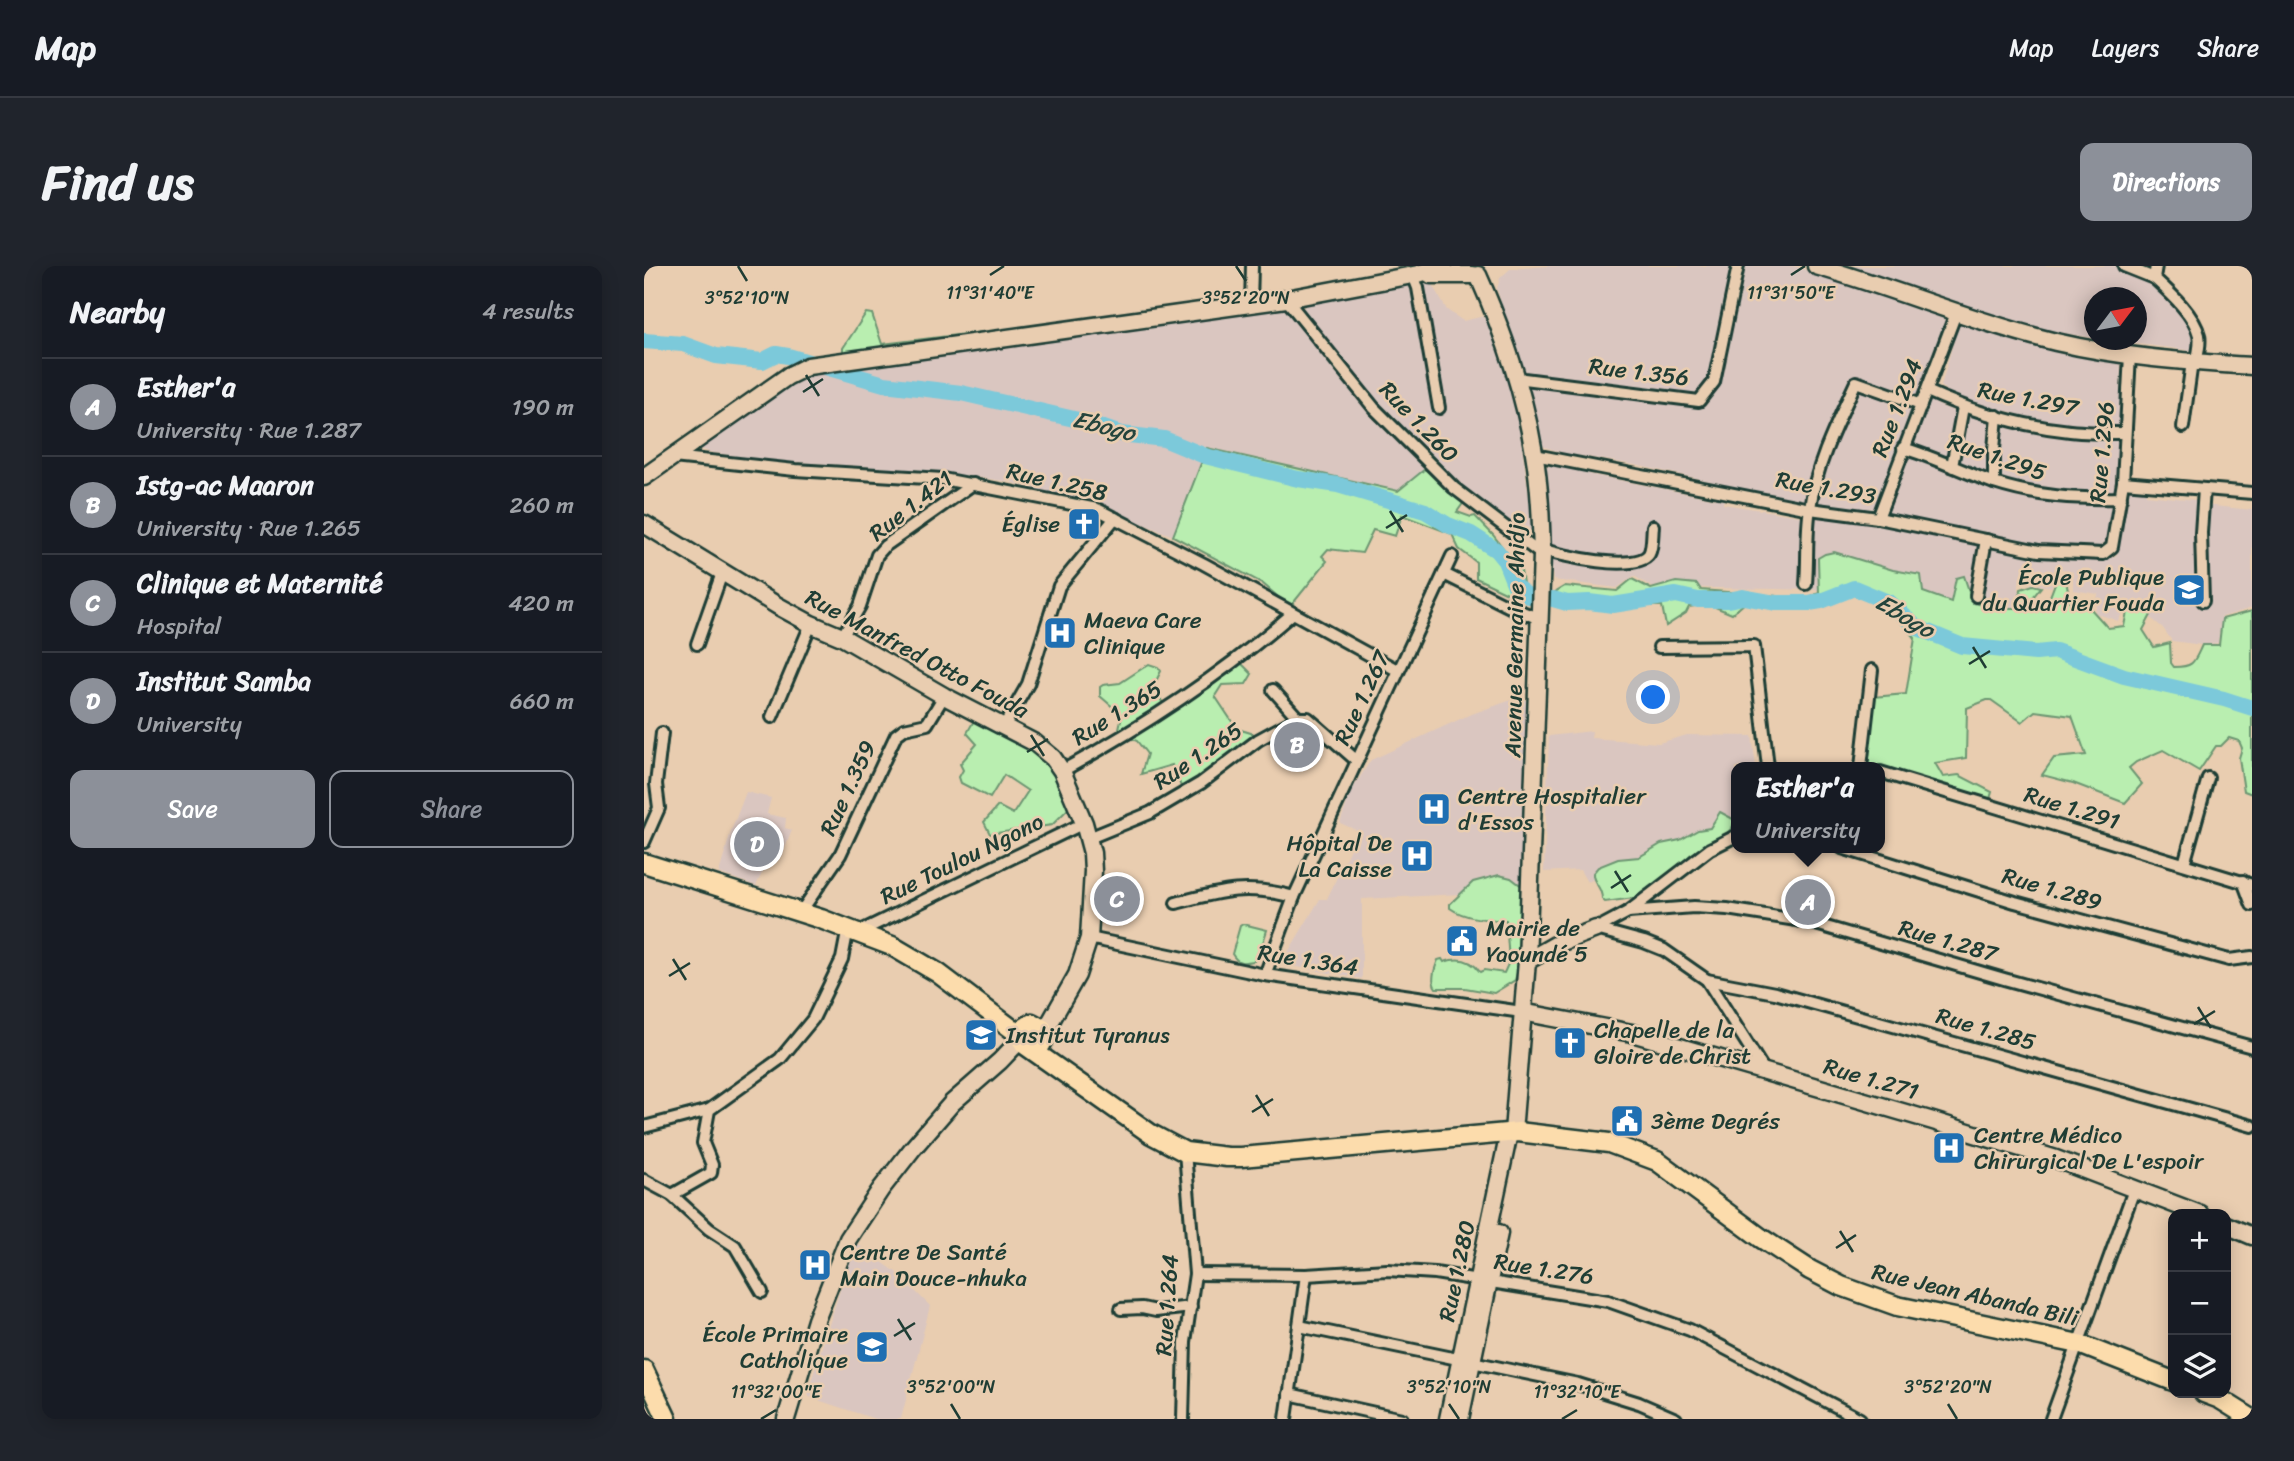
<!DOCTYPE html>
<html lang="en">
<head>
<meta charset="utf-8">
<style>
  :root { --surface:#171b24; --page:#20242c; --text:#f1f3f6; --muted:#9ea1a6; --line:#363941; --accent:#8c9099 }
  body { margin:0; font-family:Sriracha,sans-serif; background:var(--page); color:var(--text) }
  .controls { position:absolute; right:21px; bottom:21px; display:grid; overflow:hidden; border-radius:14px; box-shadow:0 4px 18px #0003 }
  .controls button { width:63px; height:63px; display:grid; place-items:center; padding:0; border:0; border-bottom:2px solid var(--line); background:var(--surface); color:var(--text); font:35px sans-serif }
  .compass { position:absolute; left:1440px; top:21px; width:63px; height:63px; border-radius:50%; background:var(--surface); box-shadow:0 4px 18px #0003; rotate:58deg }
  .you { position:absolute; left:1010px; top:432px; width:24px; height:24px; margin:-18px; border:5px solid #fff; border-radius:50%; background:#1a73e8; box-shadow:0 0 0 10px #1a73e833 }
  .badge { display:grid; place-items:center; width:46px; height:46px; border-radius:50%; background:var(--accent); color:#fff; font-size:23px; font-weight:700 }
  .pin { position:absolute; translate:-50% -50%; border:4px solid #fff; box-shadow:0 2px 7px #0006 }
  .popup { position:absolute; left:1087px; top:496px; width:154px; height:91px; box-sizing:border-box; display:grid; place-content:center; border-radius:14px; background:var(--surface); filter:drop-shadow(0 2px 5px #0005); font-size:23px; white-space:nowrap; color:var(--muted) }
  .popup b { font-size:26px; color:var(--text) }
  .popup::after { content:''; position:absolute; left:50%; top:100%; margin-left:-14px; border:14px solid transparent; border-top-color:var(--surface) }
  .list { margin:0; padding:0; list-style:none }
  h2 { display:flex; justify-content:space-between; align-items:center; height:91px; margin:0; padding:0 28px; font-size:30px }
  h2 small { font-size:23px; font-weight:400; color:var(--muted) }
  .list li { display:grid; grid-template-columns:46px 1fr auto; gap:21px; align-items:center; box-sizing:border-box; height:98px; padding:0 28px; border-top:2px solid var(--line) }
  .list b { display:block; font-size:26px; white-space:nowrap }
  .list p { margin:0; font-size:23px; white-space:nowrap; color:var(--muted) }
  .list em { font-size:23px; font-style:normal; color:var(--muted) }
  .actions { display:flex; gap:14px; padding:21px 28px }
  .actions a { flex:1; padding:16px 0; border:2px solid var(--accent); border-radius:14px; text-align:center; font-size:24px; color:var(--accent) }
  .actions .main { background:var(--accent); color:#fff }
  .icon { flex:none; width:38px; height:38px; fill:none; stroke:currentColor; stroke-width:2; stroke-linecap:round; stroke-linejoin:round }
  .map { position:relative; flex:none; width:1608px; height:1153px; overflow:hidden; border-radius:14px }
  header { display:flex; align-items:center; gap:42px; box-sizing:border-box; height:98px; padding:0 35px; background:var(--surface); border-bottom:2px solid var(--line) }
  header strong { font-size:33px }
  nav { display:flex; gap:38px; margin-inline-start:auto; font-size:24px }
  .intro { display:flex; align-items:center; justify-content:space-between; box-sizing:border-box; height:168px; padding:0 42px }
  h1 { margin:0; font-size:49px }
  .button { padding:18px 32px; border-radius:14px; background:var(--accent); color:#fff; font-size:24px; font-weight:700 }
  main { display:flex; gap:42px; padding:0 42px }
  aside { flex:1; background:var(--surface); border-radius:14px; box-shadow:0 4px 18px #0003 }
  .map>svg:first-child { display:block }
</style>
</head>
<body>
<header>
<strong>Map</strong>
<nav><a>Map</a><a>Layers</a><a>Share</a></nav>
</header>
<div class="intro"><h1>Find us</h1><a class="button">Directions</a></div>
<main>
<aside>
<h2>Nearby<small>4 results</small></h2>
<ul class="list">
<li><span class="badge">A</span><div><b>Esther'a</b><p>University · Rue 1.287</p></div><em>190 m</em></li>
<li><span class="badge">B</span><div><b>Istg-ac Maaron</b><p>University · Rue 1.265</p></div><em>260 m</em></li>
<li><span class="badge">C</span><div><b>Clinique et Maternité</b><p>Hospital</p></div><em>420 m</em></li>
<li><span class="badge">D</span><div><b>Institut Samba</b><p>University</p></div><em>660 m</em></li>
</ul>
<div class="actions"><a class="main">Save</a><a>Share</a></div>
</aside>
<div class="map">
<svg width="1608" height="1153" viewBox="0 0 1608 1153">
  <rect width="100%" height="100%" fill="#e9cdb0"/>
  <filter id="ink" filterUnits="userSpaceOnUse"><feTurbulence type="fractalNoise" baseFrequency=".0143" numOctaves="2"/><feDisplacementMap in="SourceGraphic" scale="14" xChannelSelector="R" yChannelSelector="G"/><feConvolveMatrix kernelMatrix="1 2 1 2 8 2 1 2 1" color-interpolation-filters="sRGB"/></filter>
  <g filter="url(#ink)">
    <g fill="#dac6c0">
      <path d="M905,0H1150L1303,52L1271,134L1270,149H1267L1262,160L1231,243L1184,241L991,199L919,187L898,180L853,23L856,12L866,3Z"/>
      <path d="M1202,0H1472L1511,15L1543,50L1552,71L1551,85L1462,74H1492V32H1450V72L1395,63L1331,47Z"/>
      <path d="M779,13L787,17L803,44L819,55L845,49L872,138L888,252L886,266L867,259L821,226L786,189L768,177L657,44L662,39L676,34Z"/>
      <path d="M634,42L643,44L653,53L781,203L755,225L564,182L529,270L455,240L366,216L292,205L119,194L65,186L54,182L156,108Z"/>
      <path d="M1315,56L1395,78L1477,92L1476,163L1418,159L1390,154L1364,145L1351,146L1316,136L1297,120Z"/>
      <path d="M1287,132L1293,133L1292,138L1312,146L1382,162L1419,170L1475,173L1471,219L1476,226L1466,276L1458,277L1457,283L1436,284L1391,278L1390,281L1327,268L1297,258L1285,259L1245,250L1243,245L1251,219L1273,159Z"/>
      <path d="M913,197L949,209L1072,233L1073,230L1080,232L1079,238L1161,251L1169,248L1229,257L1337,280L1339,277L1444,292L1470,291L1473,288L1481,230L1485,222L1502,224V229L1552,234L1560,239L1608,244V342L1578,351L1574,377L1558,379L1528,375L1519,362L1502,348L1481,342L1474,355L1451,347L1454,328L1429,324V306L1412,301L1408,321L1375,316V342L1277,332L1255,308L1183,324L1008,321L990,310L973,322L909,314L901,201Z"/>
      <path d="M873,432H879L884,436L878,625L718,633V713L637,698L676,633H683L714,565L696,557L707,525L727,494L825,449Z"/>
      <path d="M948,465L947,472L1015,477L1043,469L1108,470L1112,501H1092V558L1024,588L943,616L936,604L900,606L905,470Z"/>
      <path d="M102,526L127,532L123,548L142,552L141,562L148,564L138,590L127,588L112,620L75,607L87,565Z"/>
      <path d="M213,978L252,1006L286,1040L257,1153H231L165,1131L164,1125L203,1002Z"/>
    </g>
    <g fill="#b9eeb0" stroke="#6c9672" stroke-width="2">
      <path d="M545,41L199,99V82L222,47L228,48L238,78Z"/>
      <path d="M563,182L754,225L781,203L820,236L813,246L827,251L831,250L849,269L877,305L882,336L832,312V296L815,283L808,268L758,249L751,270L729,264L718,287L684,283L678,290L683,295L646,341L618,317L529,270Z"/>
      <path d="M1190,286L1249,304L1277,309L1279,326L1307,336L1312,312L1320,310L1329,337L1354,342H1374L1377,323L1389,319L1397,321L1386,335L1402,341L1415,307L1421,310L1427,340L1446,342L1464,362L1480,360L1484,341C1491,336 1500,340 1506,345L1507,349L1499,364L1510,381L1526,377L1527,397L1530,401C1550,401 1550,396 1558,379H1575L1578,353L1608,345V528L1600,525L1595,492L1598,482L1595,475L1585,472L1577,480H1572L1555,505L1519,484L1492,496L1485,502L1498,518L1481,537L1429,517L1398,509L1410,492L1442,489L1428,450L1391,445L1378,456L1347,434H1343L1323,442L1322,492L1291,497L1299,511L1315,509L1348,526L1346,533H1338L1236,501L1218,499L1212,489V484L1229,431L1262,428L1271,372L1255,351L1210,325L1169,342L1150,343L1102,336L1088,348L1064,338L1045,341L1042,347L1022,360L1018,340L962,339L932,342L911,326L921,320L973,325L988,313L1007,323L1032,316L1053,318L1057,324L1162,332L1175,327L1174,292L1181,288Z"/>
      <path d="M597,397L608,408L602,418L578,419L571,430L591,460L594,463L610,468L609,472L557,517L556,525L541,530L528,499L497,508L503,488L493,475L474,467L478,449L456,430V421L459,419L476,417L505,398L514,401L517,405L510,419L519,438L530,443Z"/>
      <path d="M332,451L397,483L411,501L427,540L408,559L346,568L340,556L354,540L369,548L384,525L360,509L346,532L317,517L315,511L319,504L316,498L333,478L323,467Z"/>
      <path d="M1076,546L1091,554L1088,562L1076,574L1075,572L1046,589L1035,601L990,632L961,636L958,633C958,620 948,617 949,607L954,601L974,593L995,591L1017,578L1036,574L1054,564L1066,562Z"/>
      <path d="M855,609L867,612L884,625L877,693L871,714L850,727L821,722H792C786,714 791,702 794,694L798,693L800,696C815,691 827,693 836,706L840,704L860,707L865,696L862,654C844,654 821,653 806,642V638L829,616Z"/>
      <path d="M599,658L623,664L616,686L610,695C599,697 594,698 588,688L596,660Z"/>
    </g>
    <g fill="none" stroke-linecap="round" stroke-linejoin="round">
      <g stroke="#7bc9da" stroke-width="16">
        <path d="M0,75L39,78L72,90L118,95L132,88L144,90L240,118L317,127L443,156L477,168L520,173L561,190L654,213L694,219L781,245L804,259L827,268L852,284L861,295L871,320L884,330"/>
        <path d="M909,333L923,337L945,336L969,339L1032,329L1054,334H1084L1099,331L1132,337H1165L1177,335L1210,322L1246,337L1272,361L1318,380L1392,387L1412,385L1480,410L1580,433L1608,442"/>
      </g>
      <defs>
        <g id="street">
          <path d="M1480,0L1510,12"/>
          <path d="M1512,0L1510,12C1525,26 1550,48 1555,69C1557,78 1554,88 1552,97"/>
          <path d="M769,9L774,22L795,142"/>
          <path d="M642,33L730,142L810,222L898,289"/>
          <path d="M607,38L608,0"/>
          <path d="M872,112L1055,135L1070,116L1094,0"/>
          <path d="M1283,125C1327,145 1377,160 1426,165C1444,167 1463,167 1481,167"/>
          <path d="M1539,161L1548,96"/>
          <path d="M1259,182C1290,191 1319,206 1350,217C1393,231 1432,233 1477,232"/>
          <path d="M891,189L1166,243L1234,252L1395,285L1459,288L1468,281L1479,216L1486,89"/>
          <path d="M29,191L151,204L299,213L453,243L560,298L753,404"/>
          <path d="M1308,200L1319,141"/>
          <path d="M1479,216L1608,227"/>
          <path d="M1350,217V183L1353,150"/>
          <path d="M1234,252L1312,47"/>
          <path d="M898,283C916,290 993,307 1005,288C1009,281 1008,268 1009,260"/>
          <path d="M800,308L868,342L896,353"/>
          <path d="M1162,318C1164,293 1162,266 1166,242C1172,198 1194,155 1212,116L1277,139"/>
          <path d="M1332,330L1342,274"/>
          <path d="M1559,335L1557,267L1560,223"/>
          <path d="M198,371L216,340L233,289L241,280L329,218"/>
          <path d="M53,378L78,307"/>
          <path d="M1015,381L1110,380L1124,501"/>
          <path d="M629,424L654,452"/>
          <path d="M128,451L167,358"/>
          <path d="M360,460L384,418L415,320L471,252"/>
          <path d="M1217,501L1228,404"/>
          <path d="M418,505C500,460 578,409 648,348"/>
          <path d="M1236,506L1608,619"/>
          <path d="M445,572L506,547L557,517L614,474L654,452H664L713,495"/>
          <path d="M0,576L15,542L12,518L18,467"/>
          <path d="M1198,582L1371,636L1585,694L1608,691"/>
          <path d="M1540,598L1564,512"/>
          <path d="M1599,615L1608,639"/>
          <path d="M532,637C578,625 603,618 650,631"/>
          <path d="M984,646L1050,641L1083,643L1165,656L1360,713L1608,781"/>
          <path d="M156,647L196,589L252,469L260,463L283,458L300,430"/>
          <path d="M952,663L1000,676L1020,684L1063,714L1121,806"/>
          <path d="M952,663L984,646L1066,583L1092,570"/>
          <path d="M215,666L440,557"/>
          <path d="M445,672L621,709L878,746"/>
          <path d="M621,709L650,631L808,290"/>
          <path d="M1063,714L1131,727L1608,860"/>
          <path d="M0,861L65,844"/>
          <path d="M0,914L28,929L65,963L91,980L118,1026"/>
          <path d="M28,929L67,907L68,899L59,877L65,844L136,793L169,753L198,693L204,662"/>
          <path d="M551,1008L662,1009L743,1004L791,1007L964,1035L1046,1064L1216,1153"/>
          <path d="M477,1043L498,1042L512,1045L547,1041"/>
          <path d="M655,1060L934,1118L995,1137L1032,1153"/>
          <path d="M645,1128L758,1153"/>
          <path d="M539,1153L541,1076L551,1008L541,886"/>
          <path d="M642,1153L662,1009"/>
          <path d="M1407,1153L1491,921"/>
        </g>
        <g id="secondary">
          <path d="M1172,0C1253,23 1330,56 1412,76C1476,91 1543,96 1608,100"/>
          <path d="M787,9H828"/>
          <path d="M834,9C859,65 880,126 890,187C896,221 897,255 898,289L883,695L869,866"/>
          <path d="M0,211L144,110L164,100L642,33L774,8L800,0"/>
          <path d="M0,258L134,340L167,358L198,371L300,430L391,477L409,492L418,505L440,557L448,587L449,605L445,672L433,709L400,767"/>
          <path d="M883,695L913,678L952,663"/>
          <path d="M878,746L988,767L1289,855L1412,893L1556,948"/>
          <path d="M1582,959L1608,970"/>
          <path d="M142,1153L172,1054L204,973L237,923L269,882L308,837L356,795L377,773"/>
          <path d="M804,1153L865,867"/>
          <path d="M816,1153L855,967"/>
        </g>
        <g id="primary">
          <path d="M0,597L177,653L248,680L294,707L376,769"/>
          <path d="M388,782L397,779L401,771L399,763L388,757L377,764V773L381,779L507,868L541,886L583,891H597L874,866L965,877L1013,895L1117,972L1166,1004L1197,1020L1253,1040L1435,1078L1529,1115"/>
          <path d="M0,1104L23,1153"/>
          <path d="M1560,1127L1576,1133L1608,1153"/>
        </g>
      </defs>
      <use href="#street" stroke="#1f3d34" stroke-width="16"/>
      <use href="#secondary" stroke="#1f3d34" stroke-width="21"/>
      <use href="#primary" stroke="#1f3d34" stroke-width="23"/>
      <use href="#street" stroke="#e9cdb0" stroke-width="10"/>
      <use href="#secondary" stroke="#e9cdb0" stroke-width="16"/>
      <use href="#primary" stroke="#fcdcac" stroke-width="18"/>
    </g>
  </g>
  <path fill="none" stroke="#1f3d34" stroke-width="2.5" d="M94,0L103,15M592,0L602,15M346,9L360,0M1147,9L1161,0M162,109L175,130M159,126L179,113M746,245L759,266M742,262L763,249M1329,381L1342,402M1325,398L1346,385M387,469L400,490M383,486L404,473M971,605L984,626M967,622L987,609M29,693L42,714M25,710L46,697M1554,741L1567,762M1550,758L1571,745M612,829L625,850M608,846L629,833M1196,965L1209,986M1192,982L1212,969M254,1053L267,1074M250,1070L271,1057M307,1138L316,1153M805,1138L815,1153M1304,1138L1313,1153M117,1153L132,1144M918,1153L933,1144"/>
  <defs>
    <symbol id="church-square" viewBox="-11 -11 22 22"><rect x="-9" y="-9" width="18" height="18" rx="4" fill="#1f6fb2" stroke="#e9cdb0"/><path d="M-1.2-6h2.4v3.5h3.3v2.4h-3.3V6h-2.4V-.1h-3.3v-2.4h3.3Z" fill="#fff"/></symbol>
    <symbol id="school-square" viewBox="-11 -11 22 22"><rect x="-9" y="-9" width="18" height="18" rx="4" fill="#1f6fb2" stroke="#e9cdb0"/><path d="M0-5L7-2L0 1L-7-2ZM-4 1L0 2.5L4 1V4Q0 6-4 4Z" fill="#fff"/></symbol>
    <symbol id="hospital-square" viewBox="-11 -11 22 22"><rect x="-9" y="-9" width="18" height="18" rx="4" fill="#1f6fb2" stroke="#e9cdb0"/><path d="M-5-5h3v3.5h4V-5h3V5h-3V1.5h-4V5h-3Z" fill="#fff"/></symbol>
    <symbol id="civic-square" viewBox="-11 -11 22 22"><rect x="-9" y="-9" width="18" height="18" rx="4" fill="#1f6fb2" stroke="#e9cdb0"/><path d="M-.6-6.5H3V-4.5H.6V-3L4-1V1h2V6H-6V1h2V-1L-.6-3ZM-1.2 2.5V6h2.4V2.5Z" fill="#fff"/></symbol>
    <symbol id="university-square" viewBox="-11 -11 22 22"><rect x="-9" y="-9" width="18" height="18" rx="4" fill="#1f6fb2" stroke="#e9cdb0"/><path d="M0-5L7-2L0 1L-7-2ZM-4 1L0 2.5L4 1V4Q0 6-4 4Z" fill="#fff"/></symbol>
  </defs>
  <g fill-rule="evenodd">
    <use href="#church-square" x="421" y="239" width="38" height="38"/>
    <use href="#school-square" x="1526" y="305" width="38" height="38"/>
    <use href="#hospital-square" x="397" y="348" width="38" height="38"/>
    <use href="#hospital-square" x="771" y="524" width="38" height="38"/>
    <use href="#hospital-square" x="754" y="571" width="38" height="38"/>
    <use href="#civic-square" x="799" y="656" width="38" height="38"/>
    <use href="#university-square" x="318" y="750" width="38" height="38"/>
    <use href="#church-square" x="907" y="758" width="38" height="38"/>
    <use href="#civic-square" x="964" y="836" width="38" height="38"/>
    <use href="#hospital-square" x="1286" y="863" width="38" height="38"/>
    <use href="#hospital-square" x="152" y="980" width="38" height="38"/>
    <use href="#school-square" x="209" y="1062" width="38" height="38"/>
  </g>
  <g text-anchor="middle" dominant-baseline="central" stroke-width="5" stroke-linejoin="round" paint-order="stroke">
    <g font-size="23" fill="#1f3d34" stroke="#e9cdb0">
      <text transform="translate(995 106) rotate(7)">Rue 1.356</text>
      <text transform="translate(1384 133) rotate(11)">Rue 1.297</text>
      <text transform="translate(1253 142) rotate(-69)">Rue 1.294</text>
      <text transform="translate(775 156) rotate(46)">Rue 1.260</text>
      <text transform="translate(1458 186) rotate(-85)">Rue 1.296</text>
      <text transform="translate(1353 191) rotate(19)">Rue 1.295</text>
      <text transform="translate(413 216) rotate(13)">Rue 1.258</text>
      <text transform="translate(1182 222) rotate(10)">Rue 1.293</text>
      <text transform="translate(267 240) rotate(-38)">Rue 1.421</text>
      <text transform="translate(871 369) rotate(-89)">Avenue Germaine Ahidjo</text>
      <text transform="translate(273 388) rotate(28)">Rue Manfred Otto Fouda</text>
      <text transform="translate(718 432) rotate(-65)">Rue 1.267</text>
      <text transform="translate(473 447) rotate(-32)">Rue 1.365</text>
      <text transform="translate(554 490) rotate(-34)">Rue 1.265</text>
      <text transform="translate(204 522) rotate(-65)">Rue 1.359</text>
      <text transform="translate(1428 542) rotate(17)">Rue 1.291</text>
      <text transform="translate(318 593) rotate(-26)">Rue Toulou Ngono</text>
      <text transform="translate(1408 623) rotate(16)">Rue 1.289</text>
      <text transform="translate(1304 675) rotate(16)">Rue 1.287</text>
      <text transform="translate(664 694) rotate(9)">Rue 1.364</text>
      <text transform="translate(1342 763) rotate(16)">Rue 1.285</text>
      <text transform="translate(1227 813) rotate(16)">Rue 1.271</text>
      <text transform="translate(900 1003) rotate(9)">Rue 1.276</text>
      <text transform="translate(813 1005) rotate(-78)">Rue 1.280</text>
      <text transform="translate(1331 1029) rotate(13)">Rue Jean Abanda Bili</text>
      <text transform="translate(523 1039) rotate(-86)">Rue 1.264</text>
    </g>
    <g font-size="23" fill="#1f3d34" stroke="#e9cdb0" text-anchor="start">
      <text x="416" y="258" text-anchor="end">Église</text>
      <text x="1520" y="311" text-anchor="end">École Publique<tspan x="1520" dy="26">du Quartier Fouda</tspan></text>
      <text x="440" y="354">Maeva Care<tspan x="440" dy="26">Clinique</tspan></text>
      <text x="814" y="530">Centre Hospitalier<tspan x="814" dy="26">d'Essos</tspan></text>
      <text x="748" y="577" text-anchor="end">Hôpital De<tspan x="748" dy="26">La Caisse</tspan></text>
      <text x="842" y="662">Mairie de<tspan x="842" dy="26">Yaoundé 5</tspan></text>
      <text x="950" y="764">Chapelle de la<tspan x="950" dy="26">Gloire de Christ</tspan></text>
      <text x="362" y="769">Institut Tyranus</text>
      <text x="1007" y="855">3ème Degrés</text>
      <text x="1330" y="869">Centre Médico<tspan x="1330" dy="26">Chirurgical De L'espoir</tspan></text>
      <text x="196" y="986">Centre De Santé<tspan x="196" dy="26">Main Douce-nhuka</tspan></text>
      <text x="204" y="1068" text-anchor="end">École Primaire<tspan x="204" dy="26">Catholique</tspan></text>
    </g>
    <g font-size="24" font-style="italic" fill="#24443c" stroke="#e9cdb0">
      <text transform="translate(460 160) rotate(14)">Ebogo</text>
      <text transform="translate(1261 350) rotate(31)">Ebogo</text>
    </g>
  </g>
  <g font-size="18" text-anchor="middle" fill="#1f3d34" stroke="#e9cdb0" stroke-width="5" stroke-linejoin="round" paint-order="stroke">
    <text x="346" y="33">11°31'40"E</text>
    <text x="1147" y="33">11°31'50"E</text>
    <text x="103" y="38">3°52'10"N</text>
    <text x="602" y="38">3°52'20"N</text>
    <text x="307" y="1127">3°52'00"N</text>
    <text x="805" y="1127">3°52'10"N</text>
    <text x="1304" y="1127">3°52'20"N</text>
    <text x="132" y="1132">11°32'00"E</text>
    <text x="933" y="1132">11°32'10"E</text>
  </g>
</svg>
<div class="controls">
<button>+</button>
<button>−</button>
<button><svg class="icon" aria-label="layers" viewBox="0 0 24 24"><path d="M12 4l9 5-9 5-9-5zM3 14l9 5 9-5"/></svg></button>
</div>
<svg class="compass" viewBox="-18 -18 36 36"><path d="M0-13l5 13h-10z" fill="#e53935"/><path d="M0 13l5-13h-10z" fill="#9ea1a6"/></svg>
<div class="you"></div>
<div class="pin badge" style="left:1164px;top:636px">A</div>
<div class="popup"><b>Esther'a</b>University</div>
<div class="pin badge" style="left:653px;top:479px">B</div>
<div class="pin badge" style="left:473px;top:633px">C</div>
<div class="pin badge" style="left:113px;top:578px">D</div>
</div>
</main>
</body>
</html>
